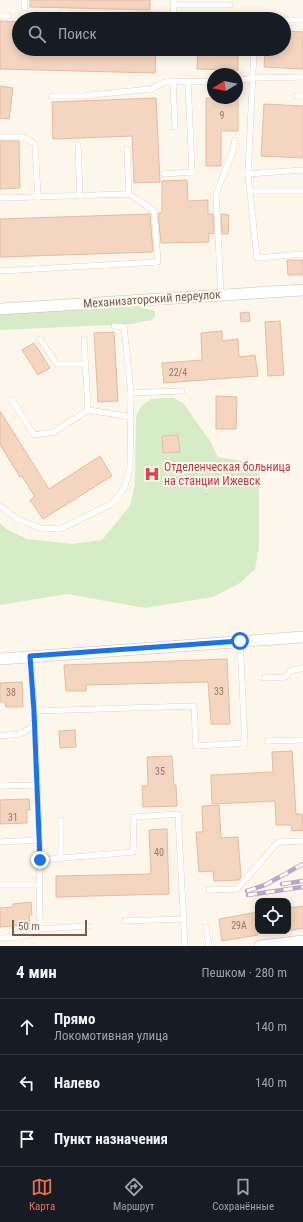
<!DOCTYPE html>
<html lang="ru">
<head>
<meta charset="utf-8">
<style>
  :root { --surface:#171b24; --page:#20242c; --text:#f1f3f6; --muted:#9ea1a6; --line:#363941; --accent:#eb704b }
  body { margin:0; font-family:"Roboto Condensed",sans-serif; background:var(--page); color:var(--text) }
  .controls { position:absolute; right:12px; bottom:12px; display:grid; overflow:hidden; border-radius:8px; box-shadow:0 2px 10px #0003 }
  .controls button { width:36px; height:36px; display:grid; place-items:center; padding:0; border:0; border-bottom:1px solid var(--line); background:var(--surface); color:var(--text); font:20px sans-serif }
  .compass { position:absolute; left:207px; top:68px; width:36px; height:36px; border-radius:50%; background:var(--surface); box-shadow:0 2px 10px #0003; rotate:260deg }
  .scale { position:absolute; left:12px; bottom:10px; width:75px; box-sizing:border-box; padding-left:4px; border:2px solid #7a5c4b; border-top:0; font-size:11px; line-height:14px; white-space:nowrap; color:#7a5c4b; -webkit-text-stroke:3px #fffaf1; paint-order:stroke }
  .stop { position:absolute; width:12px; height:12px; margin:-9px; border:3px solid #1a73e8; border-radius:50%; background:#fff }
  .stop.end { background:#1a73e8; border-color:#fff; box-shadow:0 1px 4px #0008 }
  .list { margin:0; padding:0; list-style:none }
  h2 { display:flex; justify-content:space-between; align-items:center; height:52px; margin:0; padding:0 16px; font-size:17px }
  h2 small { font-size:13px; font-weight:400; color:var(--muted) }
  .list li { display:grid; grid-template-columns:26px 1fr auto; gap:12px; align-items:center; box-sizing:border-box; height:56px; padding:0 16px; border-top:1px solid var(--line) }
  .list b { display:block; font-size:15px; white-space:nowrap }
  .list p { margin:0; font-size:13px; white-space:nowrap; color:var(--muted) }
  .list em { font-size:13px; font-style:normal; color:var(--muted) }
  .icon { flex:none; width:22px; height:22px; fill:none; stroke:currentColor; stroke-width:2; stroke-linecap:round; stroke-linejoin:round }
  .map { position:relative; flex:none; width:303px; height:946px; overflow:hidden }
  .search { position:absolute; background:var(--surface); box-shadow:0 2px 10px #0003; left:12px; right:12px; top:12px; height:44px; display:flex; align-items:center; gap:10px; box-sizing:border-box; padding:0 14px; border-radius:22px; color:var(--muted); font-size:15px }
  .sheet { height:220px; background:var(--surface) }
  nav { display:flex; justify-content:space-around; align-items:center; box-sizing:border-box; height:56px; border-top:1px solid var(--line); background:var(--surface); font-size:11px; color:var(--muted) }
  nav a { display:grid; justify-items:center; gap:2px }
  nav .on { color:var(--accent) }
  .map>svg:first-child { display:block }
</style>
</head>
<body>
<div class="map">
<svg width="303" height="946" viewBox="0 0 303 946">
  <rect width="100%" height="100%" fill="#fdf6ea"/>
  <g fill="#d6ecc7">
    <path d="M139,307L155,311V316L152,320L131,324L0,330V313Z"/>
    <path d="M173,398L183,403L210,441L218,457L255,463L259,473V548L255,569L240,583L213,597L145,608L67,594L0,605V523L6,529L27,539L72,544L102,540L130,506L135,484L136,417L141,406L151,399Z"/>
  </g>
  <g fill="#f4d5c0" stroke="#e7bba0">
    <path d="M30,0H150V10L30,7Z"/>
    <path d="M0,21L19,22V49H156L155,73L0,69Z"/>
    <path d="M284,31L303,32V69L264,67L265,49H284Z"/>
    <path d="M198,49H238V70L197,69Z"/>
    <path d="M0,86L13,88L9,119L0,118Z"/>
    <path d="M156,98L160,182L134,183L132,136L53,139L52,102Z"/>
    <path d="M206,98H238V131H221V166H206Z"/>
    <path d="M264,104L303,106V158L261,156Z"/>
    <path d="M0,141H19L20,188L0,189Z"/>
    <path d="M187,180L188,201L208,200V214H213L214,234L209,233V242L161,243L158,213H162V181Z"/>
    <path d="M150,214L153,252L0,257V219Z"/>
    <path d="M221,214L229,215L228,234H222Z"/>
    <path d="M287,260H303V275H288Z"/>
    <path d="M249,312L250,321L241,322L240,313Z"/>
    <path d="M280,321L284,375L268,376L265,322Z"/>
    <path d="M222,331V341L238,339L239,357L255,355L258,376L164,383L162,363L202,360L201,333Z"/>
    <path d="M114,332L118,401L98,402L94,333Z"/>
    <path d="M34,343L50,368L38,375L22,350Z"/>
    <path d="M216,396L237,397L236,429H216Z"/>
    <path d="M0,411L49,489L100,456L112,476L43,519L30,500L35,497L22,476L20,477L0,445Z"/>
    <path d="M178,435L180,452L163,453L162,436Z"/>
    <path d="M227,659L230,724H211L208,682L86,685V691H66L64,665Z"/>
    <path d="M22,682L23,707H6L5,702H0V683Z"/>
    <path d="M75,730L76,747L60,748L59,731Z"/>
    <path d="M292,751L296,814H302L303,830L292,831L291,825H276L275,801L212,804L211,775L273,772L272,752Z"/>
    <path d="M172,756L174,785H176L177,806L143,807L142,786H148L147,757Z"/>
    <path d="M29,799L30,810H27V823L0,824V800Z"/>
    <path d="M219,805L221,838L238,837L241,878L239,880L214,881L213,871L199,872L196,832H203L202,806Z"/>
    <path d="M167,829L169,894L56,897V876L151,874L149,830Z"/>
    <path d="M31,902L32,915H29L30,925L0,927V908L13,907V904Z"/>
    <path d="M303,906V928L288,931V908Z"/>
    <path d="M258,912V935L222,941L219,919Z"/>
  </g>
  <g fill="none" stroke-linecap="round" stroke-linejoin="round">
    <defs>
      <g id="lane">
        <path d="M24,0L25,8"/>
        <path d="M174,5H230"/>
        <path d="M62,13L173,15L174,0"/>
        <path d="M0,16H8"/>
        <path d="M284,20H303"/>
        <path d="M254,49L248,174L257,258L303,254"/>
        <path d="M237,81L253,78L303,77"/>
        <path d="M173,82L175,127"/>
        <path d="M52,96H82L151,89L165,82L213,81"/>
        <path d="M297,96H303"/>
        <path d="M0,137H24L35,144L38,197"/>
        <path d="M78,145L80,196"/>
        <path d="M127,149L129,194"/>
        <path d="M164,174L192,172L188,82"/>
        <path d="M248,174L303,170"/>
        <path d="M250,191H303"/>
        <path d="M0,198L129,194L154,211L158,262L0,271"/>
        <path d="M221,295L216,194L233,151L235,140"/>
        <path d="M114,326L124,327L131,393"/>
        <path d="M40,339L57,364H85"/>
        <path d="M84,339L88,410L131,417"/>
        <path d="M12,400L34,435L54,432L88,410"/>
        <path d="M0,506L17,519L40,528L60,529L111,504L119,496L125,486L130,468L131,393L182,391"/>
        <path d="M264,678L286,677L290,671L303,668"/>
        <path d="M34,711L194,706L196,746L245,743L240,641"/>
        <path d="M35,725L40,860"/>
        <path d="M0,736L20,734L35,725L31,656"/>
        <path d="M267,741L303,740"/>
        <path d="M0,786L37,785"/>
        <path d="M61,820V858"/>
        <path d="M0,842L39,840"/>
        <path d="M0,885H39"/>
        <path d="M209,890L237,889L278,842L303,841"/>
        <path d="M125,921L184,919"/>
        <path d="M206,927L209,946"/>
        <path d="M39,929L88,926"/>
        <path d="M0,938C12,937 32,939 39,929L40,860L133,852L134,817L178,814L185,946"/>
      </g>
      <g id="street">
        <path d="M0,309L303,290"/>
        <path d="M0,659L303,637"/>
        <path d="M260,946L303,941"/>
      </g>
    </defs>
    <use href="#lane" stroke="#d1beae" stroke-width="6"/>
    <use href="#street" stroke="#d1beae" stroke-width="12"/>
    <use href="#lane" stroke="#fff" stroke-width="5.5"/>
    <use href="#street" stroke="#fff" stroke-width="11"/>
    <defs>
      <g id="rail">
        <path d="M282,884L303,881"/>
        <path d="M247,891L265,885L303,864"/>
        <path d="M248,895L303,887"/>
      </g>
    </defs>
    <use href="#rail" stroke="#b9a6c9" stroke-width="4.5"/>
    <use href="#rail" stroke="#fffaf1" stroke-width="3" stroke-dasharray="9" stroke-linecap="butt"/>
  </g>
  <g fill="none" stroke-linecap="round" stroke-linejoin="round">
    <path stroke="#1a73e8" stroke-width="5" d="M40,860L34,711L30,656L240,641"/>
  </g>
  <defs>
    <symbol id="hospital-bare" viewBox="-9 -9 18 18"><path d="M-5-5h3v3.5h4V-5h3V5h-3V1.5h-4V5h-3Z" fill="#e0444e" stroke="#fffaf1" stroke-width="2.5" paint-order="stroke"/></symbol>
  </defs>
  <g fill-rule="evenodd">
    <use href="#hospital-bare" x="141" y="463" width="22" height="22"/>
  </g>
  <g text-anchor="middle" dominant-baseline="central" stroke-width="4" stroke-linejoin="round" paint-order="stroke">
    <g font-size="10" fill="#987a68">
      <text x="222" y="115">9</text>
      <text x="178" y="372">22/4</text>
      <text x="219" y="691">33</text>
      <text x="11" y="692">38</text>
      <text x="160" y="771">35</text>
      <text x="13" y="817">31</text>
      <text x="159" y="852">40</text>
      <text x="239" y="925">29А</text>
    </g>
    <g font-size="12" fill="#7a5c4b" stroke="#fffaf1">
      <text transform="translate(152 299) rotate(-4)">Механизаторский переулок</text>
    </g>
    <g font-size="12" fill="#be3a42" stroke="#fffaf1" text-anchor="start">
      <text x="164" y="467">Отделенческая больница<tspan x="164" dy="14">на станции Ижевск</tspan></text>
    </g>
  </g>
</svg>
<div class="controls">
<button><svg class="icon" aria-label="locate" viewBox="0 0 24 24"><circle cx="12" cy="12" r="6"/><path d="M12 2v4M12 18v4M2 12h4M18 12h4"/></svg></button>
</div>
<svg class="compass" viewBox="-18 -18 36 36"><path d="M0-13l5 13h-10z" fill="#e53935"/><path d="M0 13l5-13h-10z" fill="#9ea1a6"/></svg>
<div class="scale">50 m</div>
<div class="stop" style="left:240px;top:641px"></div>
<div class="stop end" style="left:40px;top:860px"></div>
<div class="search"><svg class="icon" aria-label="search" viewBox="0 0 24 24"><circle cx="10" cy="10" r="6"/><path d="M15 15l6 6"/></svg>Поиск</div>
</div>
<section class="sheet">
<h2>4 мин<small>Пешком · 280 m</small></h2>
<ul class="list">
<li><svg class="icon" aria-label="ahead" viewBox="0 0 24 24"><path d="M12 20V5M6 11l6-6 6 6"/></svg><div><b>Прямо</b><p>Локомотивная улица</p></div><em>140 m</em></li>
<li><svg class="icon" aria-label="left" viewBox="0 0 24 24"><path d="M17 20v-9H6M10 6l-5 5 5 5"/></svg><div><b>Налево</b></div><em>140 m</em></li>
<li><svg class="icon" aria-label="arrive" viewBox="0 0 24 24"><path d="M6 21V4h12l-3 4 3 4H6"/></svg><div><b>Пункт назначения</b></div></li>
</ul>
</section>
<nav>
<a class="on"><svg class="icon" aria-label="map" viewBox="0 0 24 24"><path d="M3 6l6-2 6 2 6-2v14l-6 2-6-2-6 2zM9 4v14M15 6v14"/></svg>Карта</a>
<a><svg class="icon" aria-label="directions" viewBox="0 0 24 24"><path d="M12 3l9 9-9 9-9-9zM9 14v-3h6M13 9l2 2-2 2"/></svg>Маршрут</a>
<a><svg class="icon" aria-label="saved" viewBox="0 0 24 24"><path d="M7 4h10v16l-5-4-5 4z"/></svg>Сохранённые</a>
</nav>
</body>
</html>
